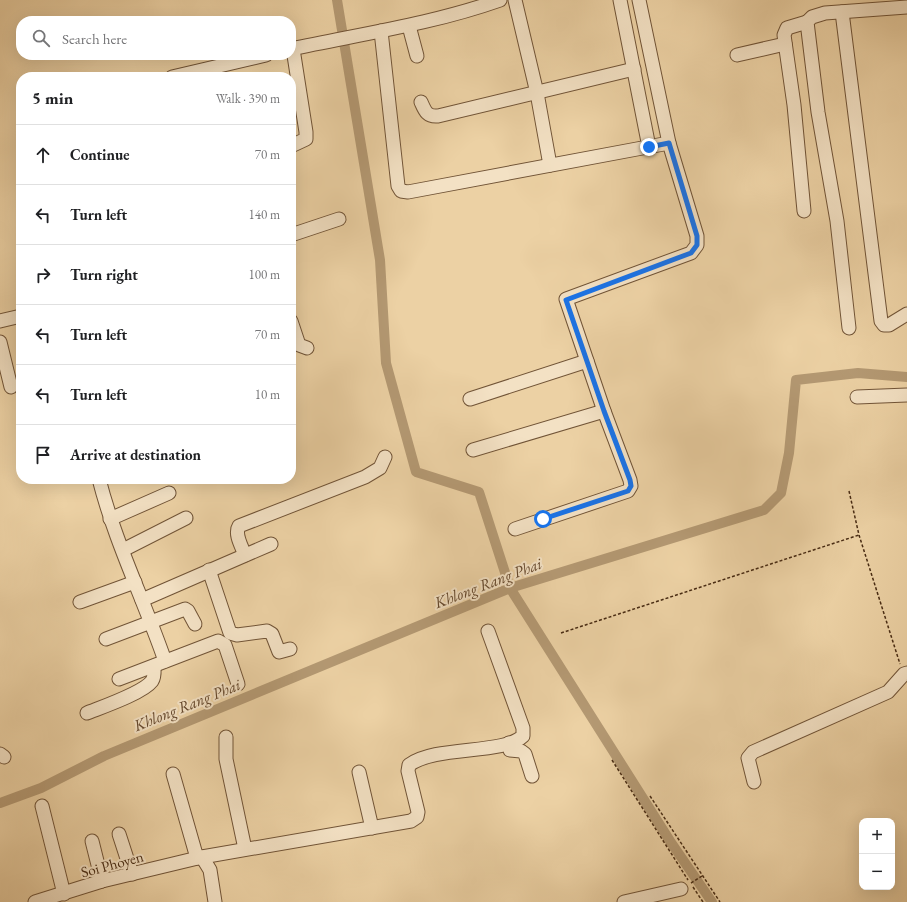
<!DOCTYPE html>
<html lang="en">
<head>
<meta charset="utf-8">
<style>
  :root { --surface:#fff; --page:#f6f6f6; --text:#202124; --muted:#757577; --line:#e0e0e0 }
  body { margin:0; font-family:"EB Garamond",serif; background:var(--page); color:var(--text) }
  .controls { position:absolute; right:12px; bottom:12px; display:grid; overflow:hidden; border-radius:8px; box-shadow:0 4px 16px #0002 }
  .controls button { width:36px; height:36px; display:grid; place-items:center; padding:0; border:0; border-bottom:1px solid var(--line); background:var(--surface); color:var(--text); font:20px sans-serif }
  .stop { position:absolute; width:12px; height:12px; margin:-9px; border:3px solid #1a73e8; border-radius:50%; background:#fff }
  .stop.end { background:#1a73e8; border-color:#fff; box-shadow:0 1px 4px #0008 }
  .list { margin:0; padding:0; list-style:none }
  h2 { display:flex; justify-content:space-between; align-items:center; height:52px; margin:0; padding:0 16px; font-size:17px }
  h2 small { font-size:13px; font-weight:400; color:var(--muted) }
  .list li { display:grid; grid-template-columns:26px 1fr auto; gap:12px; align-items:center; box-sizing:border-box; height:60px; padding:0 16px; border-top:1px solid var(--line) }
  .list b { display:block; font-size:15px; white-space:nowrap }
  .list em { font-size:13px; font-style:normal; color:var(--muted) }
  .icon { flex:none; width:22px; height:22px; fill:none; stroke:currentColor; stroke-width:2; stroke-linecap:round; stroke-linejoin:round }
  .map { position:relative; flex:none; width:907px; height:902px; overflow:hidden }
  .search { position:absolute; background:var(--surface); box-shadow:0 4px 16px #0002; left:16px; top:16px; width:280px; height:44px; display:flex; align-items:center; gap:10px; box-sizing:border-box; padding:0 14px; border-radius:16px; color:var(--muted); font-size:15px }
  .panel { position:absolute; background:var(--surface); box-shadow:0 4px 16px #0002; left:16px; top:72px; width:280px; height:412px; border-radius:16px }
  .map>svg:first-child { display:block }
</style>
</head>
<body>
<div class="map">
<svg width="907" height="902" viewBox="0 0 907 902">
  <rect width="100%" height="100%" fill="#ecd1a4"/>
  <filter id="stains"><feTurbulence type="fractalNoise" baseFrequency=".005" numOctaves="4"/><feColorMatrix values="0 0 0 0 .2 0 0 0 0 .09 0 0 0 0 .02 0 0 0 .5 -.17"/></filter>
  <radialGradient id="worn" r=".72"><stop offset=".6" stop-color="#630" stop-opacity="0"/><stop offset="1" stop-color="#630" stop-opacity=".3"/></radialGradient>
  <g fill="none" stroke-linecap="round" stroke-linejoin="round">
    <g stroke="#b49973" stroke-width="10">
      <path d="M337,0L380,260L386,363L416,472L479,492L510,588L670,841L712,902"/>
      <path d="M0,803L41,788L104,756L510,588L764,510L781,493L789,453L796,380L858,373L907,377"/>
    </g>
    <defs>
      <g id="minor">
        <path d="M515,0L537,93L550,165"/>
        <path d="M620,0L649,147"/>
        <path d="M842,12L881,321L884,325H889L907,314"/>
        <path d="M409,26L417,56"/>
        <path d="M381,31L398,186L401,191L408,192L669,143"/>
        <path d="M291,49C361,34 432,24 500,0"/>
        <path d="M737,55L785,44"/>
        <path d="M172,77L266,55"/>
        <path d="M421,102C425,111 427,117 438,116L634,69"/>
        <path d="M291,146L306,139V132L293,49"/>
        <path d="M804,211L794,105L784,35L787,28L807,22"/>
        <path d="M291,235L339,219"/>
        <path d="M0,321L21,316"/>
        <path d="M291,321L299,345L307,348"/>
        <path d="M849,328L837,221L818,112L807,22L812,17L825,13L907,7"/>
        <path d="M0,342L11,387"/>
        <path d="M857,397L907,395"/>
        <path d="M470,399L587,361"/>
        <path d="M473,450L604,411"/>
        <path d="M99,479C115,542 144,600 165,661"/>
        <path d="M110,519L169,493"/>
        <path d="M515,529L628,491L631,486L630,480L604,411L566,299L691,253L697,245V236L669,143L639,0"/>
        <path d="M123,550L186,518"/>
        <path d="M245,555C242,547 234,534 239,526L365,477L380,468L385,457"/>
        <path d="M209,570L230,633L237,635L267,631L272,634L279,652L290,649"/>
        <path d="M142,600L271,544"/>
        <path d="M80,602L135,582"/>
        <path d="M106,639L185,609L188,611L195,624"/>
        <path d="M119,679L218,641L225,645L238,684"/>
        <path d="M87,713C102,707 143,693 152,681C155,676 154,671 154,666"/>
        <path d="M226,737V759L245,849"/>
        <path d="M509,743L510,750L521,751L525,754L532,776"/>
        <path d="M0,754L4,757"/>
        <path d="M359,772L372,828"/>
        <path d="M173,774L197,858"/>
        <path d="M754,782L748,758L753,752L888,692L904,674L907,673"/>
        <path d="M42,806L64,894"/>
        <path d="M119,834L132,874"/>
        <path d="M92,841L102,881"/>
        <path d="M202,857L210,870L215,902"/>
        <path d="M35,902L102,881L202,857L411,821L417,817L418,812L408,771L409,765C436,745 503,755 523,736V728L488,631"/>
        <path d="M624,902L681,889"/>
      </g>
    </defs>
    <use href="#minor" stroke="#715437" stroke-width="15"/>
    <g stroke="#482b13" stroke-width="1.5" stroke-dasharray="3 2" stroke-linecap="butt">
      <path d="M849,491L859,535L900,664"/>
      <path d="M561,633L859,535"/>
      <path d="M612,760L688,880"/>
      <path d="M650,796L720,902"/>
      <path d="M691,883L702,876"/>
      <path d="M693,887L703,902"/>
    </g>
    <use href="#minor" stroke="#f3e1c4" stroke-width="13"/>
  </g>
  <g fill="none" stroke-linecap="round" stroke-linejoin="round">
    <path stroke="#1a73e8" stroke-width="5" d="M543,519L628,491L631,486L630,480L604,411L566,300L691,253L697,245V236L669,143L649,147"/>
  </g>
  <g text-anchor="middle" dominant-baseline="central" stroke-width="4" stroke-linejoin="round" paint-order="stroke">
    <g font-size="15" fill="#482b13" stroke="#f3e1c4">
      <text transform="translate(112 864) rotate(-15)">Soi Phoyen</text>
    </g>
    <g font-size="16" font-style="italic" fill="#63462b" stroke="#f3e1c4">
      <text transform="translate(488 583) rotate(-21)">Khlong Rang Phai</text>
      <text transform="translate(187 705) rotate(-22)">Khlong Rang Phai</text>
    </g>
  </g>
  <rect width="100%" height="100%" filter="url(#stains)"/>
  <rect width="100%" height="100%" fill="url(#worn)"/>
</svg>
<div class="controls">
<button>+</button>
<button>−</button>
</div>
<div class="stop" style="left:543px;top:519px"></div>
<div class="stop end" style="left:649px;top:147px"></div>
<div class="search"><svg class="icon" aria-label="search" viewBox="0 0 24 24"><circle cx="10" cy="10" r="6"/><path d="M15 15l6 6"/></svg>Search here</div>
<section class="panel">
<h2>5 min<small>Walk · 390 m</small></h2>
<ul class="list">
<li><svg class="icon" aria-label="ahead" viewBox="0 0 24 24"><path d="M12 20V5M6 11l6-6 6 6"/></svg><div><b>Continue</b></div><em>70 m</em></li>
<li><svg class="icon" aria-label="left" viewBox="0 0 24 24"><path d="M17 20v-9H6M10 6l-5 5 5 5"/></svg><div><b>Turn left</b></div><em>140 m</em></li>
<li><svg class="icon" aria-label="right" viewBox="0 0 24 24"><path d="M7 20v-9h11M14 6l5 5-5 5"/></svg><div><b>Turn right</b></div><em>100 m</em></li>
<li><svg class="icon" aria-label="left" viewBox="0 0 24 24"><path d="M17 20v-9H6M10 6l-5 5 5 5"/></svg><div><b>Turn left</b></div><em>70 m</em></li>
<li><svg class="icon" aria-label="left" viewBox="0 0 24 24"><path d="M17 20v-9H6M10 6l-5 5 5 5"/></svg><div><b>Turn left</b></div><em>10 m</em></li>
<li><svg class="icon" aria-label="arrive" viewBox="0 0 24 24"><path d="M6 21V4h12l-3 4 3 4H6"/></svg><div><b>Arrive at destination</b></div></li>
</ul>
</section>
</div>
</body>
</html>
